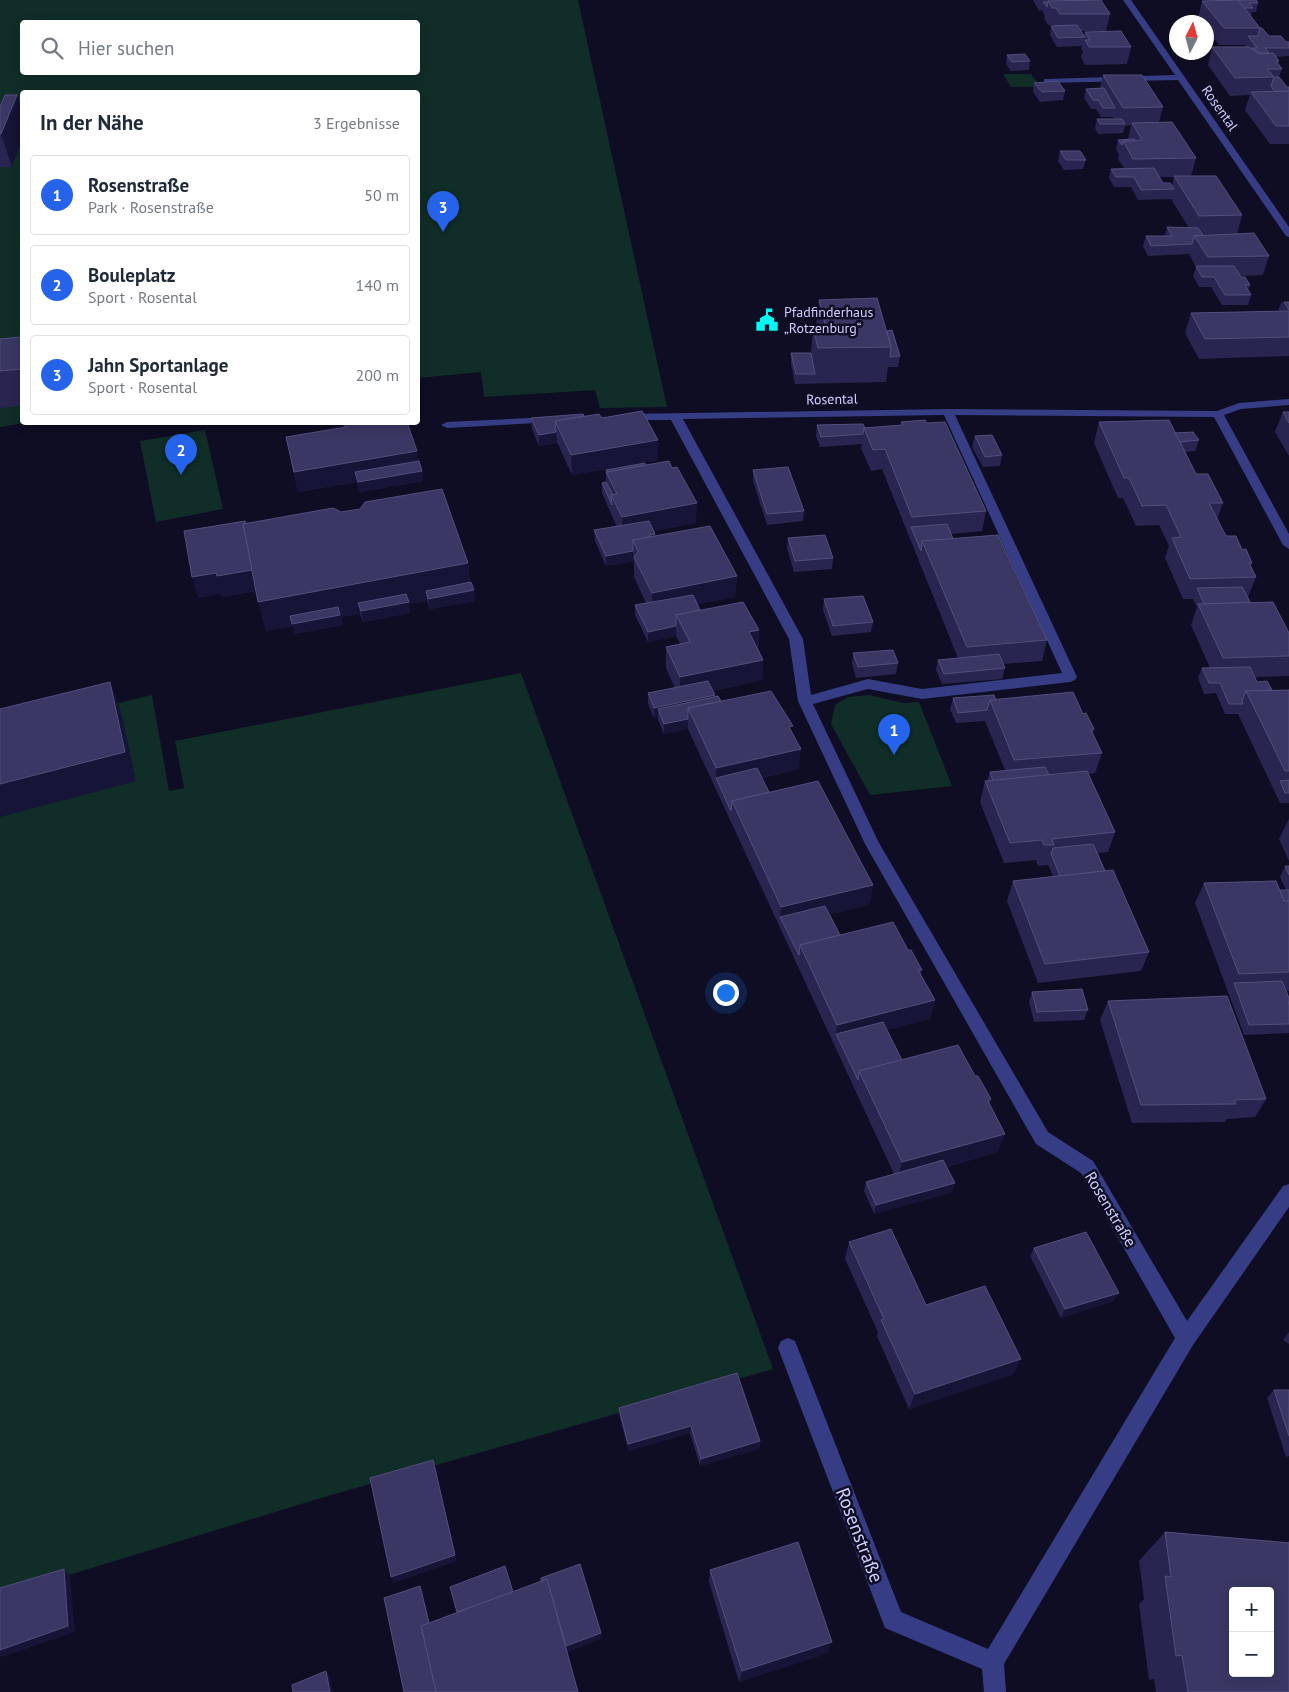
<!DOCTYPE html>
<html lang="de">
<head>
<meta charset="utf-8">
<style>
  :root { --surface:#fff; --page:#f2f2f3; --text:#1f2937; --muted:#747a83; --line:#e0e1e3; --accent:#2563eb }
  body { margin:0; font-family:"PT Sans",sans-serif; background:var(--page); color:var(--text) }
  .controls { position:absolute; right:15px; bottom:15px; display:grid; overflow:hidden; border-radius:5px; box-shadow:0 2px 12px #0003 }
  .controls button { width:45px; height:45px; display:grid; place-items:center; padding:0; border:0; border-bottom:1px solid var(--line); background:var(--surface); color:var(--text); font:25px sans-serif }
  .compass { position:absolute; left:1169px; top:15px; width:45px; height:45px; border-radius:50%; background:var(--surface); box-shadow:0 2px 12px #0003; rotate:6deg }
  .you { position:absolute; left:725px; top:992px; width:18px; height:18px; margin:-12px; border:4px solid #fff; border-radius:50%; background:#1a73e8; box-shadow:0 0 0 8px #1a73e833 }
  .badge { display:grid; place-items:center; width:32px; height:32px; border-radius:50%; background:var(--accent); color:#fff; font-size:16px; font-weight:700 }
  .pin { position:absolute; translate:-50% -41px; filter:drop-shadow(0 1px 2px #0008) }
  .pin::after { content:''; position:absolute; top:26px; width:18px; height:15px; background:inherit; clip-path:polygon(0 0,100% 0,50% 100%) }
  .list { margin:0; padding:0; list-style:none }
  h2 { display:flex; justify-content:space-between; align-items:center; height:65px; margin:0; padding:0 20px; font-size:21px }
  h2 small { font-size:16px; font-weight:400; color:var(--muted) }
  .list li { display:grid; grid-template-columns:32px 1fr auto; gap:15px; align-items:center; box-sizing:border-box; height:80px; margin:0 10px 10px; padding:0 10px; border:1px solid var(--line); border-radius:5px }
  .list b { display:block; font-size:19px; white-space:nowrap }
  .list p { margin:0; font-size:16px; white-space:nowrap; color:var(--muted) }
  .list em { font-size:16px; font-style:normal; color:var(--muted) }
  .icon { flex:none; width:28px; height:28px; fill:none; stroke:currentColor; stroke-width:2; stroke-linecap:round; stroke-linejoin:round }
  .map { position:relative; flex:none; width:1289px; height:1692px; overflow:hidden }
  .search { position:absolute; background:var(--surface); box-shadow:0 2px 12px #0003; left:20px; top:20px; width:400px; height:55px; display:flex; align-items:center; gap:12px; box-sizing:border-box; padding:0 18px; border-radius:5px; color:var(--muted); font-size:19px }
  .panel { position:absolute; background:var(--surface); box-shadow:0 2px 12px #0003; left:20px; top:90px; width:400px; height:335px; border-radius:5px }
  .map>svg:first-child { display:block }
</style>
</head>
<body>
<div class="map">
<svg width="1289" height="1692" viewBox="0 0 1289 1692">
  <rect width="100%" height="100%" fill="#0e0d23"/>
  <g fill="#102d28" fill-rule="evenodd">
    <path d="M0,0H578L667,407L600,408L595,390L484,397L481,372L418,378V92H22L24,423L0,427ZM22,22H418V72H22Z"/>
    <path d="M1003,74H1031L1041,87H1011Z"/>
    <path d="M205,430L223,509L156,522L140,441Z"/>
    <path d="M521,673L773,1369L321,1498L0,1596V731L152,695L169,791L184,788L175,741Z"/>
    <path d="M869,695L903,703L919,702L952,786L870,795L831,724L835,705L848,697Z"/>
  </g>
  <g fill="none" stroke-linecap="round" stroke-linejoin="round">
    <g fill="#363d84" fill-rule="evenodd">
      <path d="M1123,0H1131L1289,227V237L1286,236L1178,80L1044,83V79H1047L1175,75Z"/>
      <path d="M1289,399V405L1241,409L1224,415L1289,534V549L1283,545L1214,417L955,415L1077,677L1075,680L1070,682L922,699L868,689L813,704L879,843L1048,1132L1093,1161L1187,1321L1283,1186L1289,1184V1207L1193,1345L1004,1664L1006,1692H984L982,1669L885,1628L778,1348L781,1341L788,1338L795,1341L901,1612L988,1649L1175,1338L1081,1173L1036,1144L865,844L798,701L789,639L671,420H627L621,417L627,414L948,409L1217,411L1239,403ZM944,415L1062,673L922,689L868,679L811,695L803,639L683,419Z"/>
      <path d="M551,417L555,418L557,420L555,422L447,428L441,425L447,422Z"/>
    </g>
  </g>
  <g fill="#292551" fill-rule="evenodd">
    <path d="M1033,0H1101L1110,14L1106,31H1081L1084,36L1085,32L1131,47L1127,64L1085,65L1081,57L1083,51L1081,49L1082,46L1057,47L1050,35L1051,26H1054L1053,25H1048L1044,18L1045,16L1042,10L1039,11Z"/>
    <path d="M1218,0H1256L1258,3L1256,12H1252L1251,16L1260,28L1269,36L1286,42H1289V56L1275,57L1279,61L1278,64L1282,69L1279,77L1287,87H1289V144H1270L1245,110L1250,95L1230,96L1208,65L1212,47H1246L1245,45H1219L1206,29V22H1202L1198,18L1202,1Z"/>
    <path d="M1007,55L1030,61L1029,70L1011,71L1006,64Z"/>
    <path d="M1103,75L1163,107L1159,122L1196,158L1191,176L1242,215L1237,234L1269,256L1263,275L1240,276L1250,285L1248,290L1251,295L1248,305H1222L1211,287H1199L1193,276L1196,267L1189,254L1148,256L1143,246L1146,236H1165L1167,227L1189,228L1171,199L1138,200L1131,187H1114L1109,178L1111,169L1124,168L1118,159L1119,155L1116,149L1118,140L1128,139L1131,125L1125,126L1123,133L1098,134L1095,128L1097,119H1114L1113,117H1101L1096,109H1091L1084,98L1086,89L1100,88ZM1159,177H1174L1172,185L1163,183Z"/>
    <path d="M1034,83L1065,91L1063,100L1040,102L1033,92Z"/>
    <path d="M0,107L22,111V139L12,167H0Z"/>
    <path d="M1060,151L1086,160L1083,169L1064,170L1058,161Z"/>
    <path d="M819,300L887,331L900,356L898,367H888L886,382L795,384L791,364V353H811L813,328H816Z"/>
    <path d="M1289,302V356L1199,359L1185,333L1191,313L1278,311L1281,303Z"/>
    <path d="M22,337V406L0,408V339Z"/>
    <path d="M1283,412H1289V456L1275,432Z"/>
    <path d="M584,416L602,418L658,460L572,475L557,442V443L539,446L532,429L531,418Z"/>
    <path d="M342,422H407L422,471L423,481L360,492L357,482L298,492L286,437L344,428Z"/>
    <path d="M901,422L927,423L986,511L982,531L951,534L953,539L1047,640L1042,661L1003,664L1005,668L1002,679L942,684L936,670L938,660L958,658L882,469L871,471L861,448L862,444L820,447L816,436L817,425L865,428L901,425Z"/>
    <path d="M1099,422L1175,433L1199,440L1195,451L1184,452L1196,474L1223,503L1217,519L1226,536L1242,550L1252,563L1251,567L1256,577L1248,597L1250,602L1289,633V676L1255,677L1257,682L1272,690H1289V803H1280L1238,714H1225L1216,693L1204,694L1198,678L1202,668H1210L1191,625L1197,607L1193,599H1183L1165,558L1169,546L1159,525L1136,526L1123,498H1118L1094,443Z"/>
    <path d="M975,436L1002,455L1000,466L983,467L972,447Z"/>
    <path d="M606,470L696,523L654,531L655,534V536L737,576L735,597L697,604L700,610L759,630L758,649L763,660L762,680L713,691L715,697L721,701L792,732L799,769L762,778L769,792L873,885L869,905L830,914L840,935L908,950L922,970L921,975L935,1000L930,1019L887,1030L902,1060L975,1076L991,1099L989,1104L998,1152L946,1167L955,1183L952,1192L874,1214L864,1191L866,1182L894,1174L688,729L664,734L658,720V717L654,718L648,704V693L675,688L666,668V647L680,644L676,636L648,642L635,615V605L646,603L634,577V561L606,566L595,541L594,530L617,527L602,493V483L606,482Z"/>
    <path d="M753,470L804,511L803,521L767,525L753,481Z"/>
    <path d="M341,512L468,563L470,582L475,601L430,609L427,601L409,604L410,613L363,622L360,614L341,617L343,625L295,634L293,626L266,631L256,591L222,597L221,593L198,598L246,523Z"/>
    <path d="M788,538L833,558L832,569L794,572L787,548Z"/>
    <path d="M824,599L873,622L871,632L832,636L823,610Z"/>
    <path d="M853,653L898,663L896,674L856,678L852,664Z"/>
    <path d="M953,698L996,700L1083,714L1094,729L1093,733L1102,753L1095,773L1088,774L1115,832L1108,852L1098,853L1105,871L1149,952L1141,971L1038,983L1007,901L1013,881L1053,876L1048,865L1038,866L1036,860L1004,863L980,802L985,781H987L990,772L1005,770L985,721L956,723L950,709Z"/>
    <path d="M1289,819V861L1279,839Z"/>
    <path d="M1285,866H1289V991H1286L1289,998V1033L1244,1035L1195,903L1204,883L1280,890H1286L1280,877Z"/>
    <path d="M1032,992L1088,1010L1084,1020L1034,1022L1029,1002Z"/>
    <path d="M1108,1001L1266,1099L1255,1117L1227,1119L1225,1122L1132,1123L1100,1020Z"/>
    <path d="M849,1242L926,1305L1014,1374L909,1409L877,1336L878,1332L845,1259Z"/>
    <path d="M1034,1248L1114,1301L1061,1318L1030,1256Z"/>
    <path d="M1289,1332V1344L1283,1340Z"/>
    <path d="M1274,1390H1289V1456L1286,1457L1267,1398Z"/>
    <path d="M619,1408L760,1441L759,1449L700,1466L690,1433L629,1451L619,1415Z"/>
    <path d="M1165,1532L1287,1542L1289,1541V1692H1156L1154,1679L1149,1680L1139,1604L1144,1599L1139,1561Z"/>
    <path d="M710,1570L828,1653L739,1682L709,1582Z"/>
  </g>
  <g fill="#161437">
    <path d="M17,95L22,111V139L12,167L1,134Z"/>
    <path d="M556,432L557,443L539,446V435Z"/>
    <path d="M658,440V460L572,475L571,455Z"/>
    <path d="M417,451L420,471H422L423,481L360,492L355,472L357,482L298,492L294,472Z"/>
    <path d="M697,503L696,523L622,537V517Z"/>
    <path d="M247,532L258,590L222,597L221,593L198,598L192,577Z"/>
    <path d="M633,551L634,561L606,566V556Z"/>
    <path d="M468,563L471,591L474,590L475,601L430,609L428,599L426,591L427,601L409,604L410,613L363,622L361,611L358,603L360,614L341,617L343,625L295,634L293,626L266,631L258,602Z"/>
    <path d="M737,576L735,597L652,614V593Z"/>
    <path d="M676,626V636L648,642V632Z"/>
    <path d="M759,630L757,651L749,632Z"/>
    <path d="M763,660L762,680L680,698V677Z"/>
    <path d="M110,682L121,712L136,781L0,817V784Z"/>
    <path d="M715,695L714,706L688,708L658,709V717L654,718V708Z"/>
    <path d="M688,719V729L664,734V724Z"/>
    <path d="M801,749L799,769L720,787L716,778V768Z"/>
    <path d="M873,885L869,905L785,926L780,917L781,907Z"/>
    <path d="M935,1000L930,1019L840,1043L836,1034L837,1025Z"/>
    <path d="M1005,1134L998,1152L897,1180L902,1162Z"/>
    <path d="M955,1183L952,1192L874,1214L876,1205Z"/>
    <path d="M1119,1293L1114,1301L1061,1318L1065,1309Z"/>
    <path d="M1021,1359L1014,1374L909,1409L915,1394Z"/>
    <path d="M691,1426L690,1433L629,1451L628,1444Z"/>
    <path d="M760,1441L759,1449L700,1466L701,1459Z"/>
    <path d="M433,1460L457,1561L394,1583L391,1577Z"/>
    <path d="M64,1569L70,1576L75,1632L2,1657L0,1656V1650Z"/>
    <path d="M420,1586L423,1592L436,1649L441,1692Z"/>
    <path d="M601,1633V1639L565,1653L564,1647Z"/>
    <path d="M832,1642L828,1653L739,1682L742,1671Z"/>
    <path d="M326,1671L330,1677L333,1692H330Z"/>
  </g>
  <g fill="#3a3764" stroke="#524f7c" fill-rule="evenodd">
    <path d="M1101,0L1110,14H1060L1056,8H1052L1048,1Z"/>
    <path d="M1219,0H1256L1258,3H1249L1253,8H1244L1238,0Z"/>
    <path d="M1238,0L1260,28H1224L1202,1Z"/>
    <path d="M1043,2H1048L1047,7Z"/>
    <path d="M1077,25L1085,37L1058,38L1051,26Z"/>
    <path d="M1260,28H1262L1269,36H1281L1286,42H1289V48H1265L1269,53H1260L1252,48H1257L1248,36H1258Z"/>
    <path d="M1121,31L1131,47H1089L1085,40H1090L1085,32Z"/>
    <path d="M1212,47H1249L1260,54L1273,53L1279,61H1276L1282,69H1267L1274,77L1235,78Z"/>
    <path d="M1025,54L1030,61L1012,62L1007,55Z"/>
    <path d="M1103,75H1142L1163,107L1123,108Z"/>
    <path d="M1274,77H1279L1287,87H1289V92H1275L1271,86Z"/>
    <path d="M1058,81L1065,91L1042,92L1034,83Z"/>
    <path d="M1104,88L1115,108H1103L1098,100H1093L1086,89Z"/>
    <path d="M1289,91V126H1276L1251,92Z"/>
    <path d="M5,95H17L1,134H0V107Z"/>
    <path d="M1097,119H1122L1125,124H1100Z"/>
    <path d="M1172,122L1196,158L1133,159L1123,141L1142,140L1132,123Z"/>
    <path d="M1134,139L1135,141H1123L1122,145L1118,140Z"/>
    <path d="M1060,151H1080L1086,160H1066Z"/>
    <path d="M1154,168L1163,183H1170L1174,189L1141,190L1134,177H1116L1111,169Z"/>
    <path d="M1174,176H1216L1242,215L1199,216Z"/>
    <path d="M1167,227L1198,228L1203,235L1194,236L1192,244L1151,246L1146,236H1172Z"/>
    <path d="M1254,233L1269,256L1208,257L1194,236Z"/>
    <path d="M1196,266H1234L1241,277H1245L1250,285H1245L1251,295H1225L1214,277H1202Z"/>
    <path d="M877,298L891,347L818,348L813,328H826L819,300Z"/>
    <path d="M1284,302H1289V310Z"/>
    <path d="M1289,311V337L1205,339L1191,313Z"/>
    <path d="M892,330L900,356L890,357L891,347L887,331Z"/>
    <path d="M22,337V369L0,371V339Z"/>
    <path d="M791,353H811L815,374H796Z"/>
    <path d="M642,411L658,440L571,455L555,421L599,414L602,418Z"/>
    <path d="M1283,412H1289V423Z"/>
    <path d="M583,414L584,416L555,421L556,432L539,435L531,418Z"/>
    <path d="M925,420L927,423L945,422L986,511L912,517L885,449L873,450L864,428L903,425L901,422Z"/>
    <path d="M1169,420L1196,474H1208L1223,503H1209L1226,536H1236L1242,550L1246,549L1252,563H1249L1256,577L1190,579L1172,538L1181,537L1166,505L1142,506L1129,478H1124L1099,422Z"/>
    <path d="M344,422H407L417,451L294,472L286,437L346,427Z"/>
    <path d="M863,424L865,428H864L863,434L821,437L817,425Z"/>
    <path d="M1193,432L1199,440L1180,442L1175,433Z"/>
    <path d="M992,435L1002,455L985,457L975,436Z"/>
    <path d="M419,461L422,471L358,482L355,472Z"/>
    <path d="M669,461L672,468L677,467L697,503L622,517L611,495L617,494L606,472Z"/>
    <path d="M645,463V465L607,472L606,470Z"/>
    <path d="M788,467L804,511L767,514L753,470Z"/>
    <path d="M606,482L613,495H611L612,505L602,483Z"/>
    <path d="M442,489L468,563L258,602L243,524L333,508L341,512L360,509L365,502Z"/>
    <path d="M245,521L246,523L243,524L252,570L217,576L216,573L192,577L184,531Z"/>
    <path d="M649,521L655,534L649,535L651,537L633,540V551L606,556L594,530Z"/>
    <path d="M947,524L953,539L922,541L921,551L911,527Z"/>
    <path d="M710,526L737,576L652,593L634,557L638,552L633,540Z"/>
    <path d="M825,535L833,558L795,561L788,538Z"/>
    <path d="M998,535L1047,640L967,647L922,541Z"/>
    <path d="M471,582L474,590L428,599L426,591Z"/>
    <path d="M1242,587L1250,602L1204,604L1197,588Z"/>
    <path d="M406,594L409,602L361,611L358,603Z"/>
    <path d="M693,595L700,610L676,615V626L648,632L635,605Z"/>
    <path d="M863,596L873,622L833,626L824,599Z"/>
    <path d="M743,602L759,630L749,632L763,660L680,677L666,647L690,642L676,615Z"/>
    <path d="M1273,602L1289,633V656L1223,658L1198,604Z"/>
    <path d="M338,607L340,615L292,624L290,616Z"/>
    <path d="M893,650L898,663L858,667L853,653Z"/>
    <path d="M999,654L1005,668L944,674L938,660Z"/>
    <path d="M1250,667L1257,682L1267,681L1272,690L1246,691L1242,701L1243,704H1229L1220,683H1209L1202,668Z"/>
    <path d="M708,681L715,695L654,708L648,693Z"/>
    <path d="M110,682L125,752L0,784V709Z"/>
    <path d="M1289,690V771H1285L1246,691Z"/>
    <path d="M771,691L793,726L789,727L801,749L716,768L688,708Z"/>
    <path d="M1073,692L1083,714L1086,713L1094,729L1091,730L1102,753L1014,760L990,700Z"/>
    <path d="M994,695L996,700H990L987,710L958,713L953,698Z"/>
    <path d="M718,696L721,701L688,708V719L664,724L658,709Z"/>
    <path d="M1045,767L1049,775L993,781L990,772Z"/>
    <path d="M757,768L769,792L732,801L731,811L716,778Z"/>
    <path d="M1087,771L1115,832L1052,839L1054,845H1044L1042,840L1010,843L985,781Z"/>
    <path d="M1289,780V793H1285L1280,781Z"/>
    <path d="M818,781L873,885L781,907L732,801Z"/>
    <path d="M1093,844L1105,871L1060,876L1051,854L1053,848Z"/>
    <path d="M1285,866H1289V875Z"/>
    <path d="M1113,870L1149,952L1045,964L1013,881Z"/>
    <path d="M1276,881L1284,901H1289V972L1239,974L1204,883Z"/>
    <path d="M1280,890H1289V901H1284Z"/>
    <path d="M825,906L840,935L800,945L799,955L780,917Z"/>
    <path d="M893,922L908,950H911L922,970H918L935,1000L837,1025L800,945Z"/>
    <path d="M1282,981L1289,998V1002H1288L1289,1005V1024L1249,1025L1234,983Z"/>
    <path d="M1082,989L1088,1010L1037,1012L1032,992Z"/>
    <path d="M1227,996L1266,1099L1234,1100L1236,1104L1141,1105L1108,1001Z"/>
    <path d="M883,1022L902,1060L859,1071L858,1080L836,1034Z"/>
    <path d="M958,1045L975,1076H978L991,1099L988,1101L1005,1134L902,1162L859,1071Z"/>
    <path d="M943,1160L955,1183L876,1205L866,1182Z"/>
    <path d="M891,1229L926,1305L985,1286L1021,1359L915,1394L881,1320L884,1319L849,1242Z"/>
    <path d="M1086,1232L1119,1293L1065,1309L1034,1248Z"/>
    <path d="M737,1373L760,1441L701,1459L691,1426L628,1444L619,1408Z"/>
    <path d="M1274,1390H1289V1436Z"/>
    <path d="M433,1460L455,1555L391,1577L370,1478Z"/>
    <path d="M1165,1532L1289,1543V1692H1188L1182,1655L1176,1656L1165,1576L1171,1577ZM1233,1591H1270V1673H1233Z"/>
    <path d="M798,1542L832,1642L742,1671L710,1570Z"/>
    <path d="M580,1564L601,1633L566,1646L547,1579L541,1581V1578Z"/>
    <path d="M505,1566L513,1592L457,1612L450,1587Z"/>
    <path d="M64,1569L68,1626L0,1650V1588Z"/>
    <path d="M547,1579L578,1692H436L421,1626Z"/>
    <path d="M420,1586L429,1623L421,1626L436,1692H404L384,1598Z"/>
    <path d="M326,1671L330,1692H293L292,1685Z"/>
  </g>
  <defs>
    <symbol id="civic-bare" viewBox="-9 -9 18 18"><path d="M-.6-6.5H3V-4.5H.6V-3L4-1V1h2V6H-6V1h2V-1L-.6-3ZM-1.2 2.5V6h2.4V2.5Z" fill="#00faf3" stroke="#0e0d23" stroke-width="2.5" paint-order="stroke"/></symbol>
  </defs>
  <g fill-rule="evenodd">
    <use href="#civic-bare" x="751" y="304" width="32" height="32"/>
  </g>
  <g text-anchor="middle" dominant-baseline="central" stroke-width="5" stroke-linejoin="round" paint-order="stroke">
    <g font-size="14" fill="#cfcfff" stroke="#0e0d23">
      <text transform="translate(1220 108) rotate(55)">Rosental</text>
      <text transform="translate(832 399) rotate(-1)">Rosental</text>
    </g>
    <g font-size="14" fill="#cfcfff" stroke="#0e0d23" text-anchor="start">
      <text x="784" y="312">Pfadfinderhaus<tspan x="784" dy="16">„Rotzenburg“</tspan></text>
    </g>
    <g font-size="16" fill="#cfcfff" stroke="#0e0d23">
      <text transform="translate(1111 1209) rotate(59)">Rosenstraße</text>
    </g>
    <g font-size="19" fill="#cfcfff" stroke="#0e0d23">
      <text transform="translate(860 1535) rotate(69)">Rosenstraße</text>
    </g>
  </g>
</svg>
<div class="controls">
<button>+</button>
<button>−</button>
</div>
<svg class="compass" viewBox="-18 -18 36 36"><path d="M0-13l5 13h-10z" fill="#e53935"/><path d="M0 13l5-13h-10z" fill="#747a83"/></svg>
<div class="you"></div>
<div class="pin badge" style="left:894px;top:755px">1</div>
<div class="pin badge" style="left:181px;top:475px">2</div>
<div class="pin badge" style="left:443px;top:232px">3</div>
<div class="search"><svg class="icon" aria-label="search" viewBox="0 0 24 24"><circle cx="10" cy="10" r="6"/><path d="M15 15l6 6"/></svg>Hier suchen</div>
<section class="panel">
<h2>In der Nähe<small>3 Ergebnisse</small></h2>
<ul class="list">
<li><span class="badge">1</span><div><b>Rosenstraße</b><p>Park · Rosenstraße</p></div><em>50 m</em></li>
<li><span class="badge">2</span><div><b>Bouleplatz</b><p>Sport · Rosental</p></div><em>140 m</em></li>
<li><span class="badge">3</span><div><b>Jahn Sportanlage</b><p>Sport · Rosental</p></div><em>200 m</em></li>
</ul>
</section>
</div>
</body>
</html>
